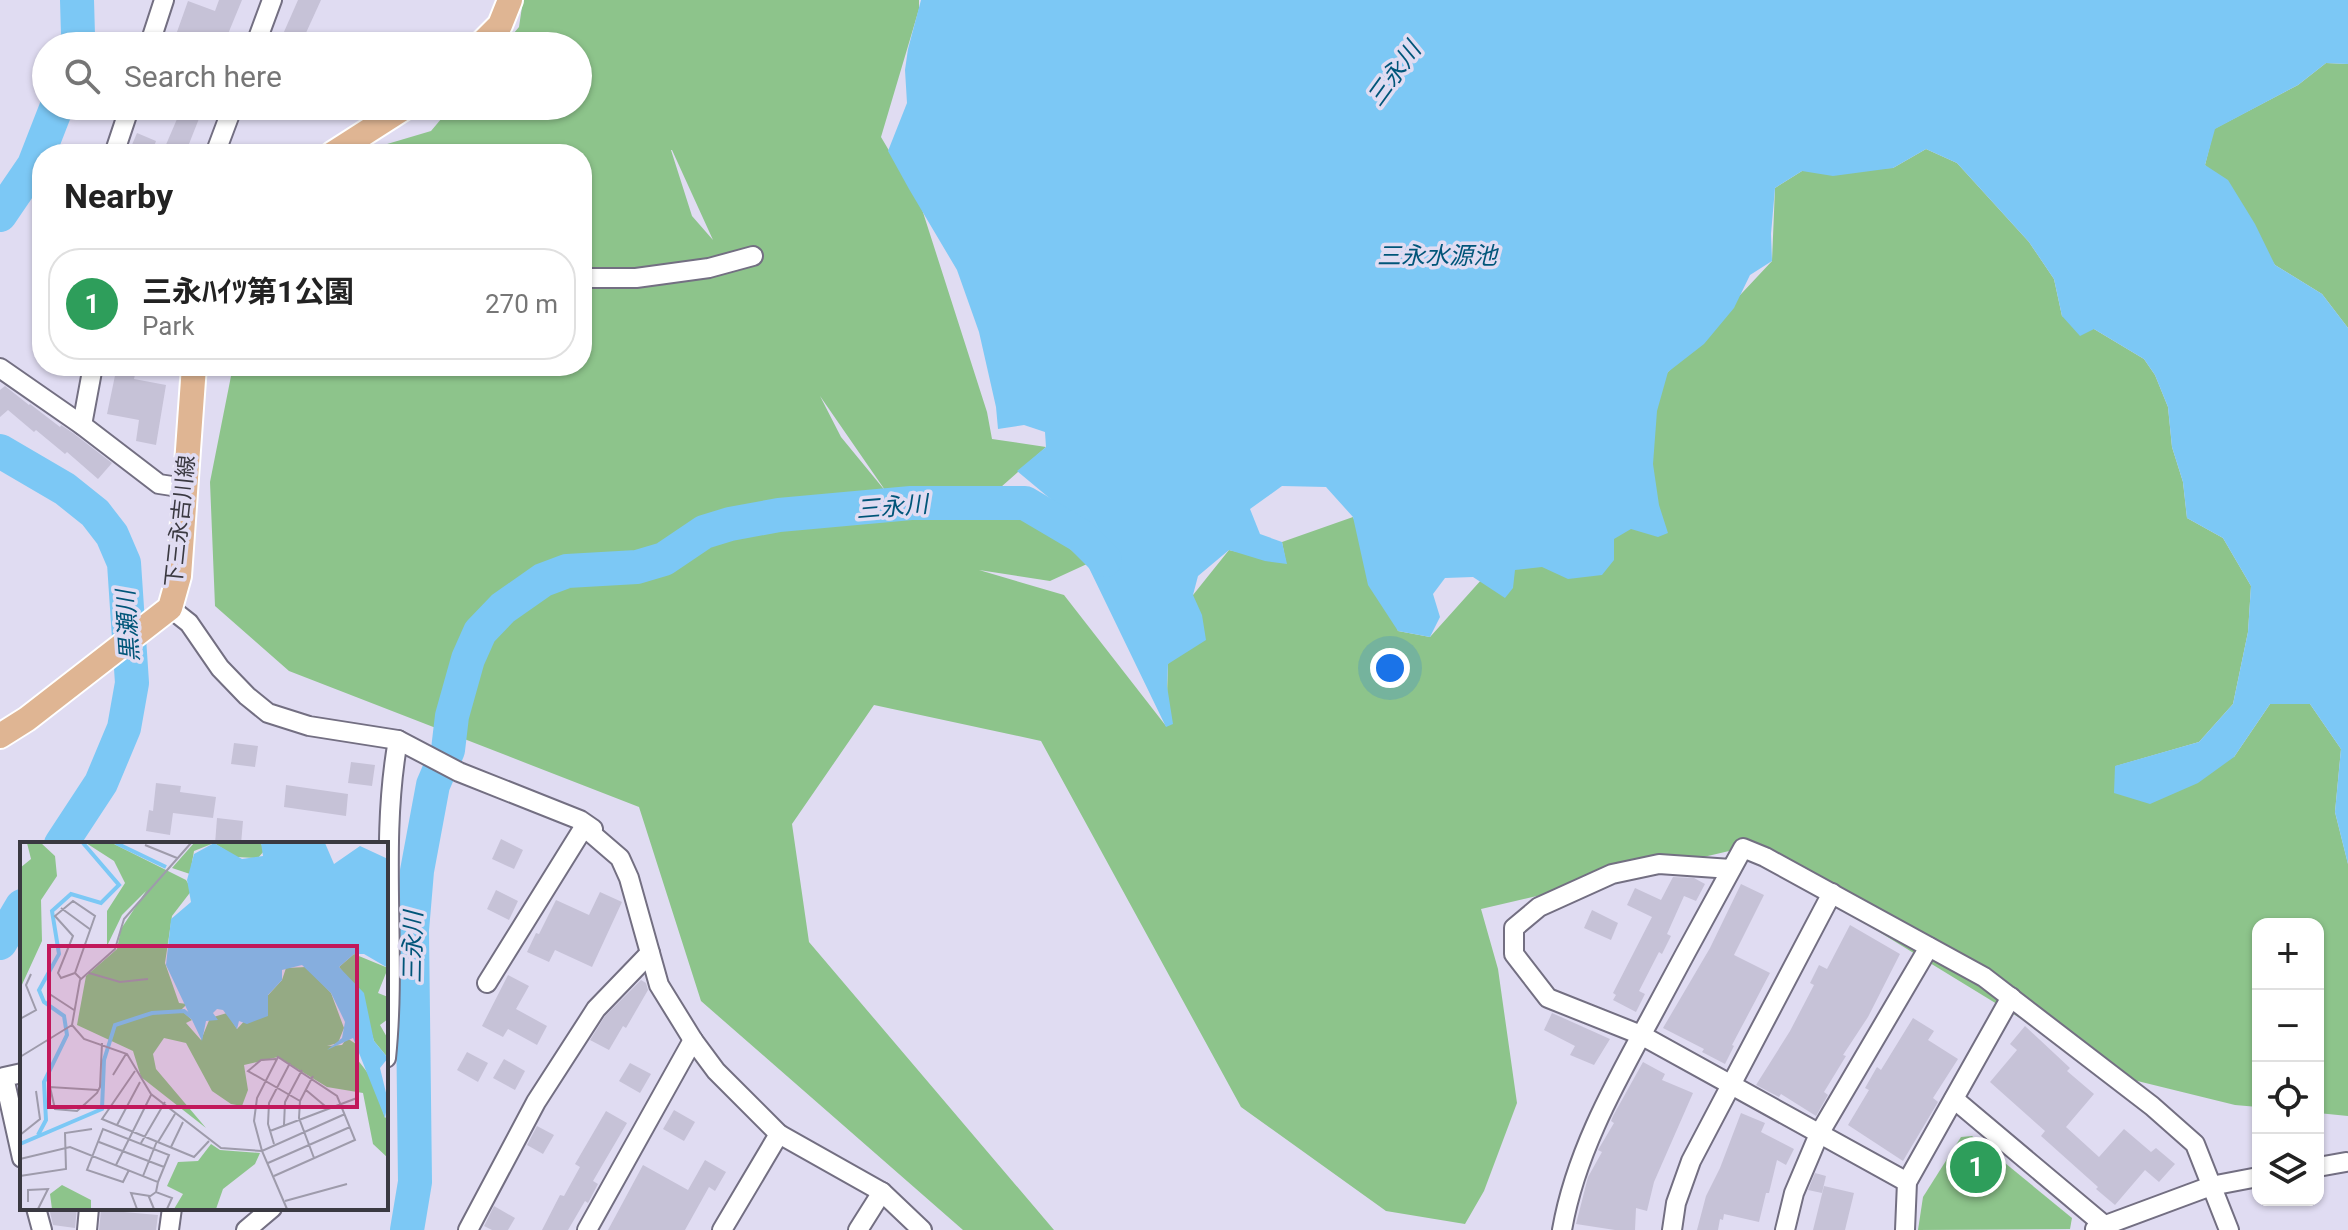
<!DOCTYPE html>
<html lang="en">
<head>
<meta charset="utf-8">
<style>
  :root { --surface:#fff; --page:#f6f6f6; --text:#222; --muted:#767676; --line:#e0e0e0; --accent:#6541b9 }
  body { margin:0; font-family:Roboto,"Noto Sans JP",sans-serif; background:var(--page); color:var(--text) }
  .controls { position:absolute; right:24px; bottom:24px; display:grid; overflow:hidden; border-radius:16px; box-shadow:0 2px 6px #0004 }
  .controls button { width:72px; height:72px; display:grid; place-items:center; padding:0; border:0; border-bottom:2px solid var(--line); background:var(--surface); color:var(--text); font:40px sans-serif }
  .you { position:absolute; left:1390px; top:668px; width:28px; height:28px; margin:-20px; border:6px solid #fff; border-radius:50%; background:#1a73e8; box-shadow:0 0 0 12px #1a73e833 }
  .badge { display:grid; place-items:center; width:52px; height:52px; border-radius:50%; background:var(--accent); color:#fff; font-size:26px; font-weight:700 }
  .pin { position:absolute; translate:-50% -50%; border:4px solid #fff; box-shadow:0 2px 8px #0006 }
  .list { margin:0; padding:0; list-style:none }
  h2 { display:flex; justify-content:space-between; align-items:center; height:104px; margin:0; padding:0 32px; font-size:34px }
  h2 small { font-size:26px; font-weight:400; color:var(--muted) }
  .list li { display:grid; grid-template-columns:52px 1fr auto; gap:24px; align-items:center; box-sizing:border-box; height:112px; margin:0 16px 16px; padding:0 16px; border:2px solid var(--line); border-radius:32px }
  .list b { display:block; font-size:30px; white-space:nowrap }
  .list p { margin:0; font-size:26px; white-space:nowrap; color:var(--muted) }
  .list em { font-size:26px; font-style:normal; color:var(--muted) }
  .icon { flex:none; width:44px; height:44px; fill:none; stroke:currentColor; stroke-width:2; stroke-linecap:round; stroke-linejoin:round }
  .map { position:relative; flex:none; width:2348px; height:1230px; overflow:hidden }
  .search { position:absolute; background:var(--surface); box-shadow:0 2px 6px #0004; left:32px; top:32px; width:560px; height:88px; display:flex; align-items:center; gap:20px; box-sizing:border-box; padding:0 28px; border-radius:44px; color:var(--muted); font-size:30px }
  .panel { position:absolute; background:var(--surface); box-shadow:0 2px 6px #0004; left:32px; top:144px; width:560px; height:232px; border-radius:32px }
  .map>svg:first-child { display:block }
</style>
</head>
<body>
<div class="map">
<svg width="2348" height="1230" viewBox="0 0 2348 1230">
  <rect width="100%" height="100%" fill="#e0dcf2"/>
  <g fill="#8dc48b" fill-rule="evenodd">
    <path d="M523,0H919V9L881,137L920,203L987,412L992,439L1046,447L1001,487L1087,564L1050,581L979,570L1064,595L1166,726L1168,664L1193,595L1229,550L1286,563L1282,542L1353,517L1398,631L1430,637L1668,372L1772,261L1775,188L1802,171L1893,168L1926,149L1957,163L2029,242L2054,279L2062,316L2094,329L2144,359L2155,375L2168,407L2172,447L2183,482L2187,518L2223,538L2251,586L2248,632L2233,704L2199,742L2116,766L2234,757L2270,704H2310L2341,749L2335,812L2348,864V1116L2318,1113V924H2258V1107L2235,1105L2113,1075L1742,848L1481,909L1498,969L1517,1103L1484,1191L1465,1224L1386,1211L1241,1107L1041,741L874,705L792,824L809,942L1054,1230H963L701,1001L639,807L289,671L215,606L210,482L233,366H582V154H369L377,147L431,131L452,106H578V46H503L519,27ZM671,150H672L713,240L692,216ZM820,396L887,493L841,437Z"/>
    <path d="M2326,63L2348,64V328L2322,294L2275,265L2205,165L2214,129L2298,85Z"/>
    <path d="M1972,1136L2072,1218L2070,1229L1918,1230L1923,1197L1961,1137Z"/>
  </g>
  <path fill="#7cc8f5" d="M921,0H2348V64L2326,63L2298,85L2215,129L2205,165L2228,180L2255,224L2275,265L2322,294L2348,328V864L2335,812L2341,749L2310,704H2270L2234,757L2198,783L2150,804L2114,793L2115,766L2199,742L2233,704L2248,632L2251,586L2223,538L2187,518L2183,482L2172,447L2168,407L2155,375L2144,359L2094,329L2080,336L2062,316L2054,279L2029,242L1957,163L1926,149L1893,168L1833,176L1802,171L1775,188L1771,234L1772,261L1750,275L1734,308L1704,344L1668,372L1657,411L1653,464L1659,505L1668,533L1658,537L1631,529L1614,539V560L1602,575L1568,579L1542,567L1515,570L1513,588L1505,598L1473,577L1445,578L1433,594L1440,617L1430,637L1398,631L1368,585L1353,517L1326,487L1282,486L1250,509L1260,534L1282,542L1287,564L1265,561L1229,550L1198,576L1193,595L1202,615L1206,640L1168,664L1167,686L1173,724L1166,727L1059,506L1017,471L1046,447L1045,432L1024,425L998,429L996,407L979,332L957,270L909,189L888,151L907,103L905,70L908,49Z"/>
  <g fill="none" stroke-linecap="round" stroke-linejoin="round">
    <g stroke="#7cc8f5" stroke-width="34">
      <path d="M76,46L78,35L77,0"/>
      <path d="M0,215L34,165L57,106"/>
      <path d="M0,451L65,489L95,513L112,535L124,563L132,683L124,728L101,783L61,844"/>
      <path d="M0,943L22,906"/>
      <path d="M407,1230L415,1182L412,930L417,871L433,785L448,750L452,716L468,659L480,632L503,608L543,580L567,571L637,567L664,559L704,532L730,524L779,515L911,503H1025L1081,536L1105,560"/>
    </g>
  </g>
  <g fill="#c6c2d7">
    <path d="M219,0H242L223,46H172L188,1L215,11Z"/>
    <path d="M298,0H321L300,46H292L280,41Z"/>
    <path d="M147,106H204L185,154H162L177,119Z"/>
    <path d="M137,133L156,141L151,154H128Z"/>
    <path d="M117,366H137L134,379L166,385L156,445L136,441L139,420L107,414Z"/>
    <path d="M5,386L29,405L30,404L60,427L61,425L73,433L112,463L98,479L67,452L65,454L36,430L34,432L8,410L0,417V390Z"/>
    <path d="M234,743L258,746L255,767L231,764Z"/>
    <path d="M351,762L375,765L372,786L348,783Z"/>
    <path d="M156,783L181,786L180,792L216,797L213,818L173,813L170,835L146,831L149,810L153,811Z"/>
    <path d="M286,785L348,794L346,816L284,807Z"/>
    <path d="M217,818L243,821L241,844H215Z"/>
    <path d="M501,839L523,850L514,869L492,859Z"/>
    <path d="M1673,877L1694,878L1705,884L1696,901L1684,896L1667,934L1671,936L1662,954L1659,952L1639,991L1645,994L1636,1012L1613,1000L1616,995L1613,993L1652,917L1627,905L1635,888L1661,900Z"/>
    <path d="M1741,884L1764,895L1734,955L1770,973L1732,1045L1734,1046L1725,1064L1702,1052L1704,1049L1663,1028L1710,948Z"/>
    <path d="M496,890L518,901L509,920L487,909Z"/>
    <path d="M600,892L622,902L592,967L555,950L549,962L527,952L536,933L539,934L556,900L589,915Z"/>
    <path d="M1592,910L1618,923L1611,940L1584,928Z"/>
    <path d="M1850,925L1900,954L1868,1017L1843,1055L1846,1056L1824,1092L1828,1095L1816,1116L1781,1094L1779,1097L1756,1085L1790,1031L1814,985L1810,983L1819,965L1827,969Z"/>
    <path d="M508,975L529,986L516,1009L547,1026L537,1045L508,1029L503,1037L482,1026Z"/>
    <path d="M641,980L646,983L648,990L626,1028L623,1026L609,1050L590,1040L605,1016Z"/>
    <path d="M1552,1013L1610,1039L1594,1065L1570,1055L1575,1046L1544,1030Z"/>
    <path d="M1913,1018L1934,1031L1928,1040L1958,1059L1933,1098L1938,1102L1903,1161L1848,1125L1869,1090L1865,1088L1877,1067L1881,1070Z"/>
    <path d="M2025,1026L2070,1068L2067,1071L2094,1094L2066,1127L2099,1157L2124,1129L2151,1152L2156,1148L2175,1164L2159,1182L2145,1170L2115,1205L2096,1189L2098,1187L2041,1136L2045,1131L1990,1082L2017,1050L2010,1044Z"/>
    <path d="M467,1052L488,1063L478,1082L457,1070Z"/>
    <path d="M504,1059L525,1071L515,1090L493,1078Z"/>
    <path d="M1643,1062L1665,1074L1662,1080L1693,1093L1654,1182L1647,1211L1636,1208L1635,1230H1615L1576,1224L1588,1177L1602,1152L1598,1150L1614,1123L1611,1121L1613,1116Z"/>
    <path d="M630,1063L651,1074L640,1093L619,1081Z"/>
    <path d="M674,1110L695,1122L684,1141L663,1129Z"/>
    <path d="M606,1111L627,1123L593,1181L598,1184L588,1203L585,1201L568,1230H542L560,1195L564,1196L580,1167L575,1164Z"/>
    <path d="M1741,1113L1765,1123L1761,1132L1794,1149L1786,1165L1777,1160L1769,1193H1766L1759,1222L1724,1214L1723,1220L1720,1219L1718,1230H1697L1706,1196L1720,1168Z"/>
    <path d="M537,1126L554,1135L543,1154L527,1145Z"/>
    <path d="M705,1160L726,1172L715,1191L709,1187L685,1230H608L643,1165L688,1190Z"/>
    <path d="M1815,1173L1826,1176L1822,1193L1808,1190Z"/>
    <path d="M1824,1186L1854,1193L1845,1230H1813Z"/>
    <path d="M494,1206L515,1218L508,1230H492L484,1226Z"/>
    <path d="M49,1208H77L75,1228L53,1225Z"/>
    <path d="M101,1210L158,1215L156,1230H99Z"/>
  </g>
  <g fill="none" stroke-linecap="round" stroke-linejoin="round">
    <defs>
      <g id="minor">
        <path d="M149,46L164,0"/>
        <path d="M255,46L272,0"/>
        <path d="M114,154L130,106"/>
        <path d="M215,154L233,106"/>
        <path d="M582,278H636L709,268L753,256"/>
        <path d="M0,368L82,425L159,484L185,488"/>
        <path d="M82,425L93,366"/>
        <path d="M170,608L189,623L220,668L247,696L268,713L309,726L398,740L459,772L580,820L593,829"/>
        <path d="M584,827L620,858L629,878L659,985L693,1040L716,1071L779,1134L882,1192L922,1230"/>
        <path d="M1731,869L1659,864L1612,874L1539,907L1514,928V954L1548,998L1641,1035L1907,1182"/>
        <path d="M487,983L584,827"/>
        <path d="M386,1058C397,953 379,845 398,740"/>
        <path d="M22,1073L4,1077L22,1158"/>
        <path d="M1954,1099L2104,1225"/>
        <path d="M2318,1167L2346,1162"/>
        <path d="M36,1208L42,1230"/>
        <path d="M2095,1229L2211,1186L2258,1177"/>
        <path d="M87,1230L89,1208"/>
        <path d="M169,1230L172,1208"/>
        <path d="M246,1230L272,1208"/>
        <path d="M468,1230L536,1102L596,1009L650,953"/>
        <path d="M587,1230L693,1040"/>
        <path d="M722,1230L779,1134"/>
        <path d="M858,1230L882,1192"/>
        <path d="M1562,1230C1575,1155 1613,1087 1649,1021C1680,963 1711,906 1743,848L1765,857L1984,977L2152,1106L2195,1144L2229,1230"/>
        <path d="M1672,1230L1676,1203L1691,1161L1832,893"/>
        <path d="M1785,1230L1794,1193L1819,1134L1929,947"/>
        <path d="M1905,1230L1907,1182L2011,997"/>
      </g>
      <g id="major">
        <path d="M479,46L500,25L510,0"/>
        <path d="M332,154L407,106"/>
        <path d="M0,736L27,719L170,608L179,576L194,366"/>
      </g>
    </defs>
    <use href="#minor" stroke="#736f82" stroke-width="22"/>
    <use href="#major" stroke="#fff" stroke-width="28"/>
    <use href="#minor" stroke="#fff" stroke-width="18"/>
    <use href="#major" stroke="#dfb593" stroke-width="24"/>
  </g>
  <g text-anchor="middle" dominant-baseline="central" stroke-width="7" stroke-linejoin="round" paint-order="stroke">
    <g font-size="22" fill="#3a3941" stroke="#e0dcf2">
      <text transform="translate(180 521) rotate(-84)">下三永吉川線</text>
    </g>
    <g font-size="24" font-style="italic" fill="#005579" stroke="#e0dcf2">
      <text transform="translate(1394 74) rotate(-54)">三永川</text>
      <text x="1437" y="256">三永水源池</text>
      <text transform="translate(892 507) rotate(-5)">三永川</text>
      <text transform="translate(128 626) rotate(-94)">黒瀬川</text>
      <text transform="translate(413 947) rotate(-89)">三永川</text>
    </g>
  </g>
  <g transform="translate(20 842)">
    <rect width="368" height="368" fill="#e0dcf2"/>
    <path d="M7,1H21L35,14L37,34L21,58L22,99L0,147V26L11,17ZM66,1H92L166,38L172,48L152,74L145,121L159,161L167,162L161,168L172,178L166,181L181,198L190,176L207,171L217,187L262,138L266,126L286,125L311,151L324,186L318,201L307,204L322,203L327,196L336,202L337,217L354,239L365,276L368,273V316L353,302L343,251L307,245L258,215L224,223L228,248L222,264L211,262L192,249L166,201L144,196L133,212L136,227L186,286L121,235L113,209L57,183L66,134L97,107L101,87L126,49L102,73L87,104V69L105,41L94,19ZM174,1H241L244,9L238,16L216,15L194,1L174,9L170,32L152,26ZM334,112L368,126L358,151L368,155V177L360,183L368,197V216L354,199L338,148L319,125ZM191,302L200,308L240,311L235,322L203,347L196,367H154L163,352L147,344L158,320L178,319ZM42,343L71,358V367H32L30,352Z" fill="#8dc48b"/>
    <path d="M194,1L222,17L243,14L241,1H305L314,22L340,4L368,17V126L344,112H334L319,125L344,151L354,199L368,216L360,226L368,259L365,276L333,196L307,208L322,196L325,180L311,151L282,123L262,128V138L248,153V174L227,182L219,179L217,187L203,168L197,167L193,171L198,178L186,179L182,199L146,123L151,77L171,60L167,38L174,12Z" fill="#7cc8f5"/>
    <path fill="none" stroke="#7cc8f5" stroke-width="4" d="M96,1L146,25M18,293L26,278L24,240L47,193L44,174L24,160L19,148L39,112L32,69L51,52L81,61L99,43L63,1M0,302L82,267L84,218L95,183L132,171L164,169L173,176"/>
    <path fill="none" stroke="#9e9bab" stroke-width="2" d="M125,3L157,16M41,66L71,88M55,131L41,136L38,131L53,94L35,74L53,59L75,74L55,131L61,137M69,131L100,140L128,137M28,145V151L54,168M0,177L16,168L6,143L11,132M52,183L64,197L107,212L131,252L201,306L242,309L325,272M0,215L52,183L60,138L95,107L104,77L171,1M256,217L241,218L228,229L280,259M115,229L82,277L174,315L189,299M93,233L106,212M293,234L280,259L279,276L294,316M78,248L30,245L35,267L57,269L65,262L77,251L80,245L82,201M286,248L305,264M97,283L120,240M264,283L265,260L282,228M250,289L337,256M0,293L20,277L16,249M79,300L144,325M138,300L155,272M121,301L145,260M254,302L248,282L249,261L270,221M151,305L163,280M0,317L50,305L138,340L136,350M248,321L330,285M96,323L131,253M109,328L103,340L67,328L83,287L149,313L138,340M0,334L46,327L45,291L72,287M123,334L137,299M254,334L335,298L317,254L258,215L237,256L234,279L242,309L267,367M265,359L327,342M8,360V348L28,347L18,367M117,367L111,351L130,354M134,367L129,355L136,350L152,356L147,367"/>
    <path fill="#c2185b" fill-opacity="0.15" stroke="#c2185b" stroke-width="4" d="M29,104H337V265H29Z"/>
    <rect width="368" height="368" fill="none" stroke="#3a3941" stroke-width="4"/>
  </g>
</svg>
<div class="controls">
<button>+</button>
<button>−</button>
<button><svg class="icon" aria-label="locate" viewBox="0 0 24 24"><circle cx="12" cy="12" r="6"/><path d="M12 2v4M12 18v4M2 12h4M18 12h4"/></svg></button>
<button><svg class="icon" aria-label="layers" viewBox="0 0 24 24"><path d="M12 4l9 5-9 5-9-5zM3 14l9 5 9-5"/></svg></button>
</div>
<div class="you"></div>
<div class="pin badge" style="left:1976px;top:1167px;background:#2e9e5b">1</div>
<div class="search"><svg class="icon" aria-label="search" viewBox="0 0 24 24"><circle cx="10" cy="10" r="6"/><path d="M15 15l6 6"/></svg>Search here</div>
<section class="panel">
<h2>Nearby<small></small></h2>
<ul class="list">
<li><span class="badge" style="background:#2e9e5b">1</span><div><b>三永ﾊｲﾂ第1公園</b><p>Park</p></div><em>270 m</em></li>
</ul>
</section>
</div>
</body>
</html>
